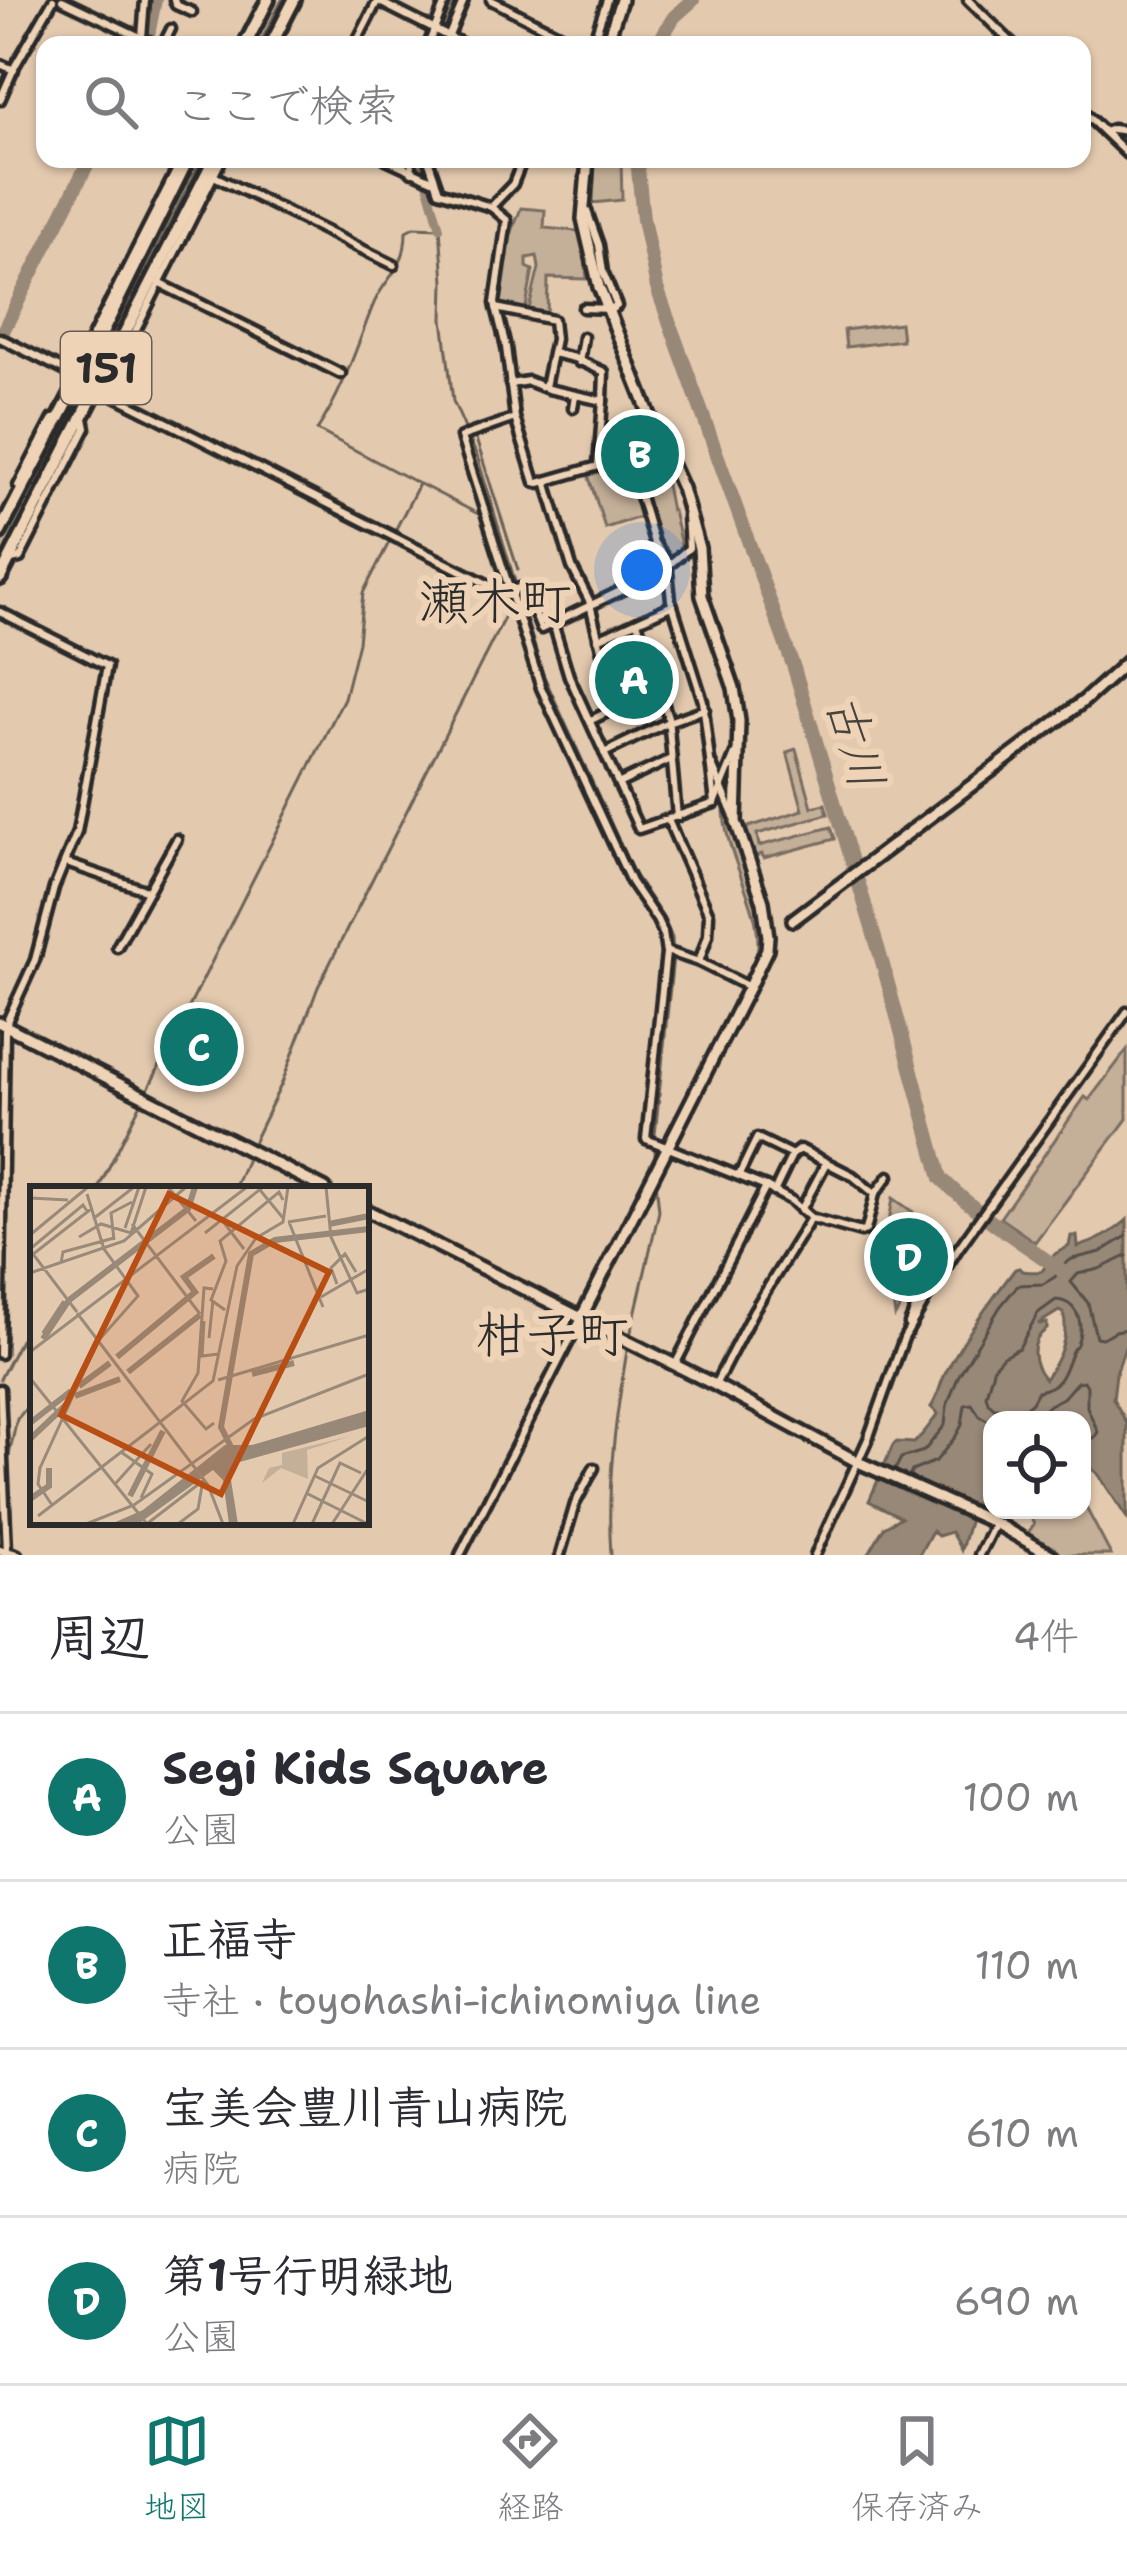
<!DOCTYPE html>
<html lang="ja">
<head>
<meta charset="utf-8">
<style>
  :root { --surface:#fff; --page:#f7f7f7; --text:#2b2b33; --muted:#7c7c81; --line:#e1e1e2; --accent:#0f766e }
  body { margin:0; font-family:"Shantell Sans","Klee One",sans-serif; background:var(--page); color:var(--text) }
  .controls { position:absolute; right:36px; bottom:36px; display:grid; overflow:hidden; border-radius:24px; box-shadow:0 3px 9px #0004 }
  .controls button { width:108px; height:108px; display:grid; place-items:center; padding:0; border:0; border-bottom:3px solid var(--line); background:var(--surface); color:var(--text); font:60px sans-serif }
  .you { position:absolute; left:642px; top:570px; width:42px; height:42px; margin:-30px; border:9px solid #fff; border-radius:50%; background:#1a73e8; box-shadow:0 0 0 18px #1a73e833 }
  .badge { display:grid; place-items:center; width:78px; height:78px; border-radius:50%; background:var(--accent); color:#fff; font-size:39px; font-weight:700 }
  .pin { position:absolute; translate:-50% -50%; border:6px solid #fff; box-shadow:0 3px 12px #0006 }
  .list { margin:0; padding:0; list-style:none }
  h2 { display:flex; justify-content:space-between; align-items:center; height:156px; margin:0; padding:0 48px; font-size:51px }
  h2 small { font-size:39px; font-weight:400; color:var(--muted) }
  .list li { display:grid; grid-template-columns:78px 1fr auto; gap:36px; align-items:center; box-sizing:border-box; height:168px; padding:0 48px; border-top:3px solid var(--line) }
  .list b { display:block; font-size:45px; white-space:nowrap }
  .list p { margin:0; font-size:39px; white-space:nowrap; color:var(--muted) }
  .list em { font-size:39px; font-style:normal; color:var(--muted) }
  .icon { flex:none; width:66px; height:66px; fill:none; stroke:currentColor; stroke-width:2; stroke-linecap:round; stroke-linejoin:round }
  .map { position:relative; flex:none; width:1127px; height:1555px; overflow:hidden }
  .search { position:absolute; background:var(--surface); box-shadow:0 3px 9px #0004; left:36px; right:36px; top:36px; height:132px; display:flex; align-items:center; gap:30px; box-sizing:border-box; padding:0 42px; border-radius:24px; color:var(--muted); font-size:45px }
  .sheet { height:828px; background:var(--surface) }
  nav { display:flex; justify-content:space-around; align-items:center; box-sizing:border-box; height:168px; border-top:3px solid var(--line); background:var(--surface); font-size:33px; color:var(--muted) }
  nav a { display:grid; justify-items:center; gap:6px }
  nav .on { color:var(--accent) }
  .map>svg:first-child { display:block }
</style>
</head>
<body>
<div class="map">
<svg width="1127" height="1555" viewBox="0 0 1127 1555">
  <rect width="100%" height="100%" fill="#e3c9ae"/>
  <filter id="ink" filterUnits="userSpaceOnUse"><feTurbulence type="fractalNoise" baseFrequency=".00833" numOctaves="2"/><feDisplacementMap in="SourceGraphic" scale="24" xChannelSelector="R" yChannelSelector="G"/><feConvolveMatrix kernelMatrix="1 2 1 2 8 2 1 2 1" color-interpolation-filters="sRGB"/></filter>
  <g filter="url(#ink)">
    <g fill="#c4af98" stroke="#786d62" stroke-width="3">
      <path d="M194,159H209L99,370L90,365Z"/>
      <path d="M595,159H621L622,200L593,203Z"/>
      <path d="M521,208L545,210L544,228L577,231L582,229L587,279L548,278L547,317L528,313L539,268L537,256L527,258V267L533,270L525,312L500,306V277L508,256L509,240Z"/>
      <path d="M900,323L902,340L846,347L844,330Z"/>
      <path d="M77,397L86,401L26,523L0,567V542Z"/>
      <path d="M657,460L663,469L671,511H673L681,545L685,549L672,560L656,542L634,473Z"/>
      <path d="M619,467L633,481L643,516L605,528L587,471L600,468Z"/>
      <path d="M642,660L647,662L654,683L651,688L629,699L624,697L615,678L617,672Z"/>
      <path d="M796,749L812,807L825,804L828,814L757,834L759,846L831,827L835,839L764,858L762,854L750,858L739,830L803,810L787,752Z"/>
      <path d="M724,804L753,885L765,940L746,981L744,980C749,969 758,957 758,945C759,900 722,852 724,804Z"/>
      <path d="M1127,1050V1119L1035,1242L1000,1218L1085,1097L1089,1100Z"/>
      <path d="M893,1198L913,1212L907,1223L938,1246L895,1316L885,1245Z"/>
      <path d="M1082,1500L1111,1555H1056L1028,1533L1034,1524L1030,1515L1032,1510H1082Z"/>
    </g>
    <path fill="#988877" stroke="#6c6359" stroke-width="3" fill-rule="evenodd" d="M1127,1220V1341L1116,1373L1113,1399L1127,1423V1518L1098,1474L1082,1461V1420H992V1437L988,1444L992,1448V1470L971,1515L961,1550L951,1532L938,1536L932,1531L919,1555H868L884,1527L901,1517L869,1501L893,1445L897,1442L914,1443C924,1434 932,1422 938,1414L931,1407C939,1396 940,1383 946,1372C965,1336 990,1302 1015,1269L1019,1268L1022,1271C1053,1274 1037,1270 1055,1254C1059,1251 1065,1249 1069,1246L1071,1236H1077L1078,1247C1098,1241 1113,1233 1127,1220ZM1059,1311L1063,1313C1070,1337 1059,1359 1045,1379C1031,1363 1029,1341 1047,1329V1323L1038,1324Z"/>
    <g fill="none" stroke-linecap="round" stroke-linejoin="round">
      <g stroke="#575049" stroke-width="3">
        <path d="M1127,1256L1099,1269L1078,1274L1071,1282L1088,1303L1096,1337L1102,1338L1115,1331L1127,1329"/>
        <path d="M1056,1300C1075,1301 1083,1319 1079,1338C1075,1354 1075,1341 1070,1356C1062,1376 1061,1386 1038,1391L1032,1402L1025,1408H994L988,1402L986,1395L994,1366L1003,1356L1019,1348L1038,1313Z"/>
        <path d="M1034,1420L1049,1405L1063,1398L1077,1382L1084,1381L1087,1386V1407L1098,1432L1094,1438L1082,1437"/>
        <path d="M895,1470L901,1458L924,1451L945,1425L947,1406L958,1377L1000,1307L1018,1285L1043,1284L1055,1277L1062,1266L1072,1259L1101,1252L1127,1236"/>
        <path d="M909,1477L912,1471L936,1461L956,1436L962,1425L965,1405L972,1404L980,1416L992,1423"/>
      </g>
      <g stroke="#6c6359" stroke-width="3">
        <path d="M259,45L282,0"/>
        <path d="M475,436L518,570"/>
        <path d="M420,484L486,518"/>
        <path d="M0,560L202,159"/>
        <path d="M861,874L1077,716L1127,673"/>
        <path d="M252,1145L282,1083L318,987L517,592"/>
        <path d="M98,1189L344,698L358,642L363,593L419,484L317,430C342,393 356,349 372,308C384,275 406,273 406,231L414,227L440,228L444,282L443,319L453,401L477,456L543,674L634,874L664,919L672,938L673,957L655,1135V1165"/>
        <path d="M234,1189L249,1154"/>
        <path d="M630,1336L659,1211L656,1181"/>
        <path d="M0,1379L33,1315"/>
        <path d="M6,1469L17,1419L33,1400"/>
        <path d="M611,1555C606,1484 616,1415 628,1345"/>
      </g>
      <g stroke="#988877" stroke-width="8">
        <path d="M437,45L457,0"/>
        <path d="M420,159L440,228"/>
      </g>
      <g stroke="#988877" stroke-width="14">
        <path d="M146,45L155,0"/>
        <path d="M657,45L674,17L693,0"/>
        <path d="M637,159L643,219L657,288L794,668L881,958L941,1178C977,1215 1022,1243 1064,1272"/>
        <path d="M0,337L90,159"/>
      </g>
      <defs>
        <g id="minor">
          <path d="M62,0L157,45"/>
          <path d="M174,0L176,5L192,12"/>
          <path d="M491,0L580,45"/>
          <path d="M968,0L1014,45"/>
          <path d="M378,1L465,45"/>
          <path d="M142,37L145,0"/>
          <path d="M163,45L171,29"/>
          <path d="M355,45L378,0"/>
          <path d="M428,45L446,0"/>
          <path d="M445,45L464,0"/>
          <path d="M592,45L607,0"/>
          <path d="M0,64L14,70"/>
          <path d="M0,100L15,66L53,0"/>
          <path d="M1082,111L1127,154"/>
          <path d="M1104,132L1112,129L1127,131"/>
          <path d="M386,159L432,180"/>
          <path d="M411,159L412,172"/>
          <path d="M428,159L439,191L491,207L507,220L495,303L506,347L515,418L535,482L539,483L602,465H620L634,476L654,543L667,561L671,600L703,701L715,803"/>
          <path d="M214,176L394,265"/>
          <path d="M491,207L513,184L523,159"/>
          <path d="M159,283L341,374"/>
          <path d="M496,308L553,320L555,339L545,387"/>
          <path d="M583,308L612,309L617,306L603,272L599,245L587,211"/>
          <path d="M0,338L511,596"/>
          <path d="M120,347L127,348L222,159"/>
          <path d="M93,349L89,343L182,159"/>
          <path d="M553,353L574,358L604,372L603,401"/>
          <path d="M579,362L583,337"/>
          <path d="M510,384L528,381L548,389L603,401L598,465"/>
          <path d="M573,408L575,395"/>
          <path d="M515,418L461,437L541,688L631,882L657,920L663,933L666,953L646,1139L766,1187L792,1201L811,1218L861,1232L866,1230L875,1194L889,1176"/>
          <path d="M546,481L572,567L589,600L604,661L624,704"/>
          <path d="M18,486L53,419L60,418"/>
          <path d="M12,560L20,558L86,428L84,418"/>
          <path d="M510,590L524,587L541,629L662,571L689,548L687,516"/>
          <path d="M0,612L107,666L77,832L54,888L35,960L8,1019L5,1031L0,1354"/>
          <path d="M637,622L668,717L677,817"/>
          <path d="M553,623L569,676L639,829L715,803L735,754"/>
          <path d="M598,639L673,605"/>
          <path d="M610,673L647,654"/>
          <path d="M591,720L658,688"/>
          <path d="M604,753L668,722L705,709"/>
          <path d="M712,765L735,819"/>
          <path d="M620,783L671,759"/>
          <path d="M668,820L709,914L708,935L699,962"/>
          <path d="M66,863L148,891"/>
          <path d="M117,947L177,839"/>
          <path d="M666,951L699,962L749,987"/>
          <path d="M739,1175L757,1138L792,1155"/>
          <path d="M774,1192L792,1155L800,1149L853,1176L875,1194"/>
          <path d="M801,1210L826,1163"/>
          <path d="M909,1324L942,1244"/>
          <path d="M675,1365L766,1187"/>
          <path d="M715,1385L754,1310L811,1218"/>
          <path d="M0,1389L7,1551"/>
          <path d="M460,1555L581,1318"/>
          <path d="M560,1555L575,1504L594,1468"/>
          <path d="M815,1555L868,1439L904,1338L929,1294L958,1249L1127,1012"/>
          <path d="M979,1555L995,1523"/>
        </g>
        <path id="tertiary" d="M0,1550L17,1555"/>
        <g id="secondary">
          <path d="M606,45L621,0"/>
          <path d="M793,920L1085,700L1127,662"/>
          <path d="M0,1023L325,1189"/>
          <path d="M366,1210L715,1385L858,1462L995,1523L1051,1555"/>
          <path d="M581,1318L749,987L767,949L768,936L763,902L736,822L739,721L734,688L702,596L699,548L682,488L656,431L599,287L583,219L588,159"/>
        </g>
        <g id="trunk">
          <path d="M245,45L268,0"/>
          <path d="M271,45L294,0"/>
          <path d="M0,532L73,392L188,159"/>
          <path d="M0,578L214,159"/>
        </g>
      </defs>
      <use href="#minor" stroke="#2b2b2b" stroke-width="15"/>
      <use href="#tertiary" stroke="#2b2b2b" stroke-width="16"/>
      <use href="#secondary" stroke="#2b2b2b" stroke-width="18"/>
      <use href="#trunk" stroke="#2b2b2b" stroke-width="20"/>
      <use href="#minor" stroke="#efd3b6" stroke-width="6"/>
      <use href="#tertiary" stroke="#efd3b6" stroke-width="8"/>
      <use href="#secondary" stroke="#efd3b6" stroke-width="9"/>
      <use href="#trunk" stroke="#efd3b6" stroke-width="10"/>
    </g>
  </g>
  <g text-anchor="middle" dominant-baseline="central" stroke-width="12" stroke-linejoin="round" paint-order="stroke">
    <rect fill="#efd3b6" stroke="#665d55" stroke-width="3" x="61" y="332" width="90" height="72" rx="9"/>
    <g font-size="42" font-weight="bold" fill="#2b2b2b">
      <text x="106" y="368">151</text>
    </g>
    <g font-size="48" font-style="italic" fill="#46423e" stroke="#efd3b6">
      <text transform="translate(856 741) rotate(74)">古川</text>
    </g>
    <g font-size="51" fill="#2b2b2b" stroke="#efd3b6">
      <text x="495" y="601">瀬木町</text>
      <text x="552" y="1334">柑子町</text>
    </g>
  </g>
  <g transform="translate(30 1186)">
    <rect width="339" height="339" fill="#e3c9ae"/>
    <path d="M321,250L277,264L278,293L251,282L232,297L239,282L252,279V267Z" fill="#c4af98"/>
    <path d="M339,224V240L206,277L200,288L208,338H199L193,294L183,284L111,336L81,338L113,324L195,259H222Z" fill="#988877"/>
    <path fill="none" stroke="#988877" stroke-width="6" d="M299,38L339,30M14,148L35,116M13,153L39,114L158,23L165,1M87,171L165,106L154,91L184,70M98,186L170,129M222,188L264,177M49,200L80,177M45,210L90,193M0,237L41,205M0,253L38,217M203,265L191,241L221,68L245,54L339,43M100,310L133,245M0,313L19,300V282"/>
    <path fill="none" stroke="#998a7a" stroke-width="3" d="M138,1L166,35M296,1L301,51L327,107L339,103M230,4L253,32M0,12L38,14M63,33L104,1M192,34L214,63M258,36L296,30M259,36L293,121M102,38L170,128M95,42L109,1M175,47L233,1M0,49L58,1M49,51L71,38L101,47L116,1M84,54L81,27L102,16M0,63L53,19L57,25M0,64L47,126M2,69L61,23M31,77L33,66L84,52M0,87L94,55L156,1M307,98L301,82L315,68L326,86M183,103L174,102L168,187L152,215L176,243L184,237M291,111L339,83M195,124L181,114L196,75L190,55L249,6L253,14M47,127L178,299L193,338M174,135L172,170L189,168M179,152L183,114M0,166L217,1M0,192L117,338M188,194L339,149M130,236L183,195L207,80L226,52L253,36L258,1M91,266L122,288L111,312M285,290L339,316M86,297L121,258M276,307L338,338M22,319L8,298L10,282L68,155L108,110L74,63L57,8M8,330L129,237M118,337L174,294M56,338L104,319L224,233L339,188M148,338L168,323L172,300M263,338L288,282L339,250M282,338L310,277L331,287M302,338L339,281"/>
    <path fill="#b94e14" fill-opacity="0.15" stroke="#b94e14" stroke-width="6" d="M139,8L299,86L191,308L31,229Z"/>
    <rect width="339" height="339" fill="none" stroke="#2b2b2b" stroke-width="6"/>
  </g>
</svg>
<div class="controls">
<button><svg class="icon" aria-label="locate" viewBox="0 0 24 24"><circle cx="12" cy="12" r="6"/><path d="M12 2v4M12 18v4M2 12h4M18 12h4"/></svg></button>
</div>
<div class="you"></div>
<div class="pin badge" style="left:634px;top:680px">A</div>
<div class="pin badge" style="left:640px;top:454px">B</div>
<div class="pin badge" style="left:199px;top:1047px">C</div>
<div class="pin badge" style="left:909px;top:1257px">D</div>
<div class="search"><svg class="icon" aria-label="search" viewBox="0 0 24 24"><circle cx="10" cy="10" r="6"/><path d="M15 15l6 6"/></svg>ここで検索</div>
</div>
<section class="sheet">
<h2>周辺<small>4件</small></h2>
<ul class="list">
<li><span class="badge">A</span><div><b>Segi Kids Square</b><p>公園</p></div><em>100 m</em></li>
<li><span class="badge">B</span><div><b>正福寺</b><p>寺社 · toyohashi-ichinomiya line</p></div><em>110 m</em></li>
<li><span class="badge">C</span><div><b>宝美会豊川青山病院</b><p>病院</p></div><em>610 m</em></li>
<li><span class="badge">D</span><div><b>第1号行明緑地</b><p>公園</p></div><em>690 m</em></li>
</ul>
</section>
<nav>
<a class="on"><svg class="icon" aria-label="map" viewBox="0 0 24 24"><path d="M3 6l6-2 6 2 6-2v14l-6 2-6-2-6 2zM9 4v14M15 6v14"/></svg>地図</a>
<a><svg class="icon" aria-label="directions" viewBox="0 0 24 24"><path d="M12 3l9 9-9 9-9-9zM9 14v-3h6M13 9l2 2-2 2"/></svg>経路</a>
<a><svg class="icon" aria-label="saved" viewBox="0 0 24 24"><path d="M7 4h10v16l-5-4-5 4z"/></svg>保存済み</a>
</nav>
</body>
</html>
